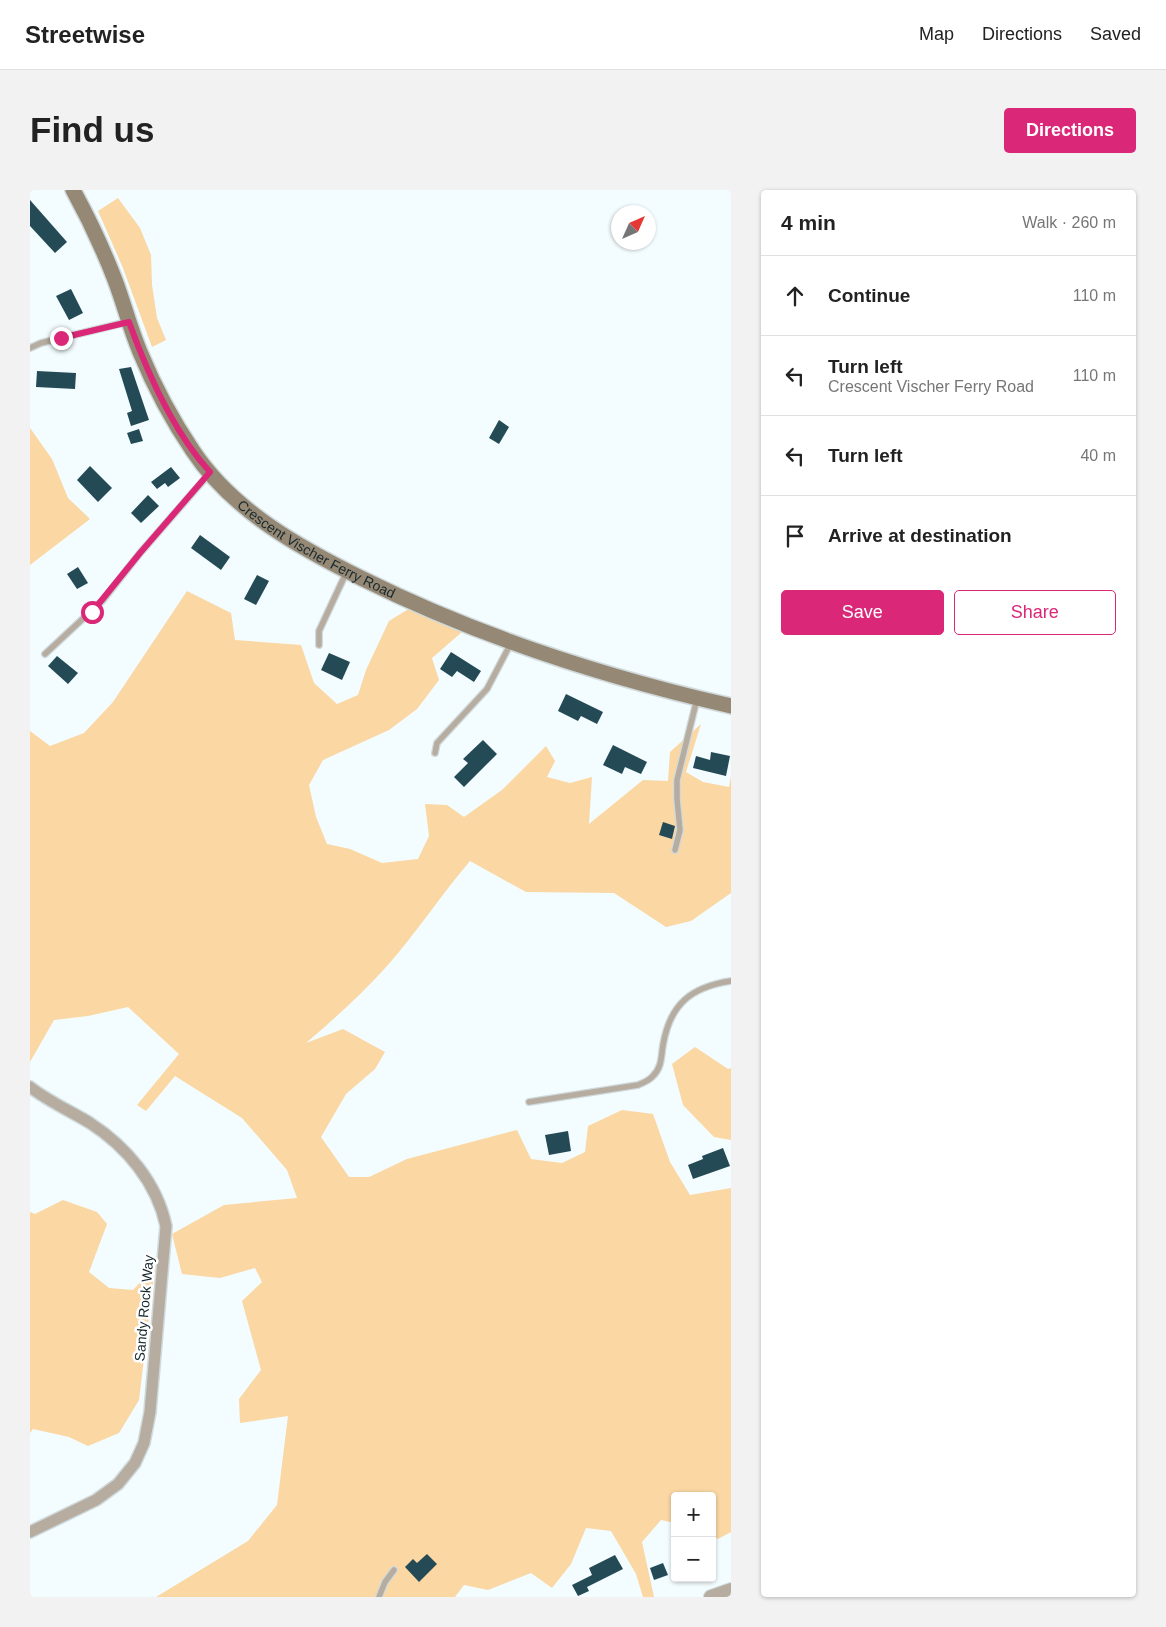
<!DOCTYPE html>
<html lang="en">
<head>
<meta charset="utf-8">
<style>
  :root { --surface:#fff; --page:#f2f2f2; --text:#222; --muted:#767676; --line:#e0e0e0; --accent:#db2777 }
  body { margin:0; font-family:Arial,sans-serif; background:var(--page); color:var(--text) }
  .controls { position:absolute; right:15px; bottom:15px; display:grid; overflow:hidden; border-radius:5px; box-shadow:0 1px 4px #0004 }
  .controls button { width:45px; height:45px; display:grid; place-items:center; padding:0; border:0; border-bottom:1px solid var(--line); background:var(--surface); color:var(--text); font:25px sans-serif }
  .compass { position:absolute; left:581px; top:15px; width:45px; height:45px; border-radius:50%; background:var(--surface); box-shadow:0 1px 4px #0004; rotate:45deg }
  .stop { position:absolute; width:15px; height:15px; margin:-11px; border:4px solid #db2777; border-radius:50%; background:#fff }
  .stop.end { background:#db2777; border-color:#fff; box-shadow:0 1px 5px #0008 }
  .list { margin:0; padding:0; list-style:none }
  h2 { display:flex; justify-content:space-between; align-items:center; height:65px; margin:0; padding:0 20px; font-size:21px }
  h2 small { font-size:16px; font-weight:400; color:var(--muted) }
  .list li { display:grid; grid-template-columns:32px 1fr auto; gap:15px; align-items:center; box-sizing:border-box; height:80px; padding:0 20px; border-top:1px solid var(--line) }
  .list b { display:block; font-size:19px; white-space:nowrap }
  .list p { margin:0; font-size:16px; white-space:nowrap; color:var(--muted) }
  .list em { font-size:16px; font-style:normal; color:var(--muted) }
  .actions { display:flex; gap:10px; padding:15px 20px }
  .actions a { flex:1; padding:11px 0; border:1px solid var(--accent); border-radius:5px; text-align:center; font-size:18px; color:var(--accent) }
  .actions .main { background:var(--accent); color:#fff }
  .icon { flex:none; width:28px; height:28px; fill:none; stroke:currentColor; stroke-width:2; stroke-linecap:round; stroke-linejoin:round }
  .map { position:relative; flex:none; width:701px; height:1407px; overflow:hidden; border-radius:5px }
  header { display:flex; align-items:center; gap:30px; box-sizing:border-box; height:70px; padding:0 25px; background:var(--surface); border-bottom:1px solid var(--line) }
  header strong { font-size:24px }
  nav { display:flex; gap:28px; margin-inline-start:auto; font-size:18px }
  .intro { display:flex; align-items:center; justify-content:space-between; box-sizing:border-box; height:120px; padding:0 30px }
  h1 { margin:0; font-size:35px }
  .button { padding:12px 22px; border-radius:5px; background:var(--accent); color:#fff; font-size:18px; font-weight:700 }
  main { display:flex; gap:30px; padding:0 30px }
  aside { flex:1; background:var(--surface); border-radius:5px; box-shadow:0 1px 4px #0004 }
  .map>svg:first-child { display:block }
</style>
</head>
<body>
<header>
<strong>Streetwise</strong>
<nav><a>Map</a><a>Directions</a><a>Saved</a></nav>
</header>
<div class="intro"><h1>Find us</h1><a class="button">Directions</a></div>
<main>
<div class="map">
<svg width="701" height="1407" viewBox="0 0 701 1407">
  <rect width="100%" height="100%" fill="#f3fcfe"/>
  <g fill="#fad7a3">
    <path d="M88,8L110,38L121,65L122,95L127,128L136,150L122,157L93,78L68,21Z"/>
    <path d="M0,238L22,269L38,308L60,329L0,375Z"/>
    <path d="M157,401L201,423L205,450L271,455L284,493L307,514L328,505L336,480L359,431L380,418L432,442L402,468L409,490L387,519L359,540L293,570L279,595L286,627L297,654L320,659L352,673L388,669L399,646L395,614L417,615L434,627L472,600L516,556L525,571L517,587L540,593L562,587L559,634L613,590L638,591L640,562L671,534L656,582L673,592L699,597L701,586V703L661,731L636,737L584,703L496,702L440,671C411,705 386,743 357,776C332,804 304,829 276,853L313,839L355,862L345,879L316,904L291,947L319,987H339L377,969L487,940L501,969L532,973L555,962L558,936L592,920L623,924L640,972L660,1005L701,998V1342L688,1349L682,1345V1306H645V1333L631,1330L612,1352L624,1407H613L606,1384L581,1341L556,1338L541,1374L522,1398L501,1383L458,1400L434,1395L425,1407H126L218,1351L247,1315L258,1226L210,1233L209,1209L231,1180L212,1111L232,1092L225,1078L190,1088L152,1084L142,1044L194,1015L267,1008L257,980L212,928L145,886L116,921L107,915L149,864L98,817L58,826L24,830L0,872V541L20,556L54,543L83,512Z"/>
    <path d="M665,857L698,879L701,878V950L684,947L653,915L642,874Z"/>
    <path d="M33,1010L67,1022L77,1034L59,1082L79,1098L103,1100L125,1077L109,1210L89,1243L58,1256L39,1247L3,1239L0,1243V1022L5,1024Z"/>
  </g>
  <g fill="#244a55">
    <path d="M0,10L37,52L25,63L0,36Z"/>
    <path d="M41,99L53,123L39,130L26,106Z"/>
    <path d="M101,177L119,230L101,236L97,223L102,221L89,179Z"/>
    <path d="M7,181L46,183L45,199L6,197Z"/>
    <path d="M469,230L479,237L469,254L459,248Z"/>
    <path d="M109,239L113,251L101,254L97,243Z"/>
    <path d="M60,276L82,298L68,312L47,290Z"/>
    <path d="M141,277L150,288L138,297L135,293L127,299L121,292Z"/>
    <path d="M118,305L129,316L111,333L101,323Z"/>
    <path d="M170,345L200,367L191,380L161,358Z"/>
    <path d="M48,377L58,393L47,399L37,384Z"/>
    <path d="M227,385L239,391L226,415L214,409Z"/>
    <path d="M421,462L451,481L444,492L427,481L422,487L410,479Z"/>
    <path d="M299,463L320,472L312,490L291,480Z"/>
    <path d="M27,466L48,483L38,494L18,476Z"/>
    <path d="M536,504L573,522L567,534L551,526L548,531L528,521Z"/>
    <path d="M453,550L467,564L434,597L424,587L438,573L433,569Z"/>
    <path d="M583,555L617,572L611,584L595,577L592,584L573,575Z"/>
    <path d="M681,562L700,566L696,586L663,578L666,566L680,570Z"/>
    <path d="M633,632L645,636L642,649L629,645Z"/>
    <path d="M538,941L541,961L519,965L515,945Z"/>
    <path d="M693,958L700,976L663,989L658,975L673,969L672,966Z"/>
    <path d="M397,1364L407,1374L389,1392L375,1377L383,1369L387,1373Z"/>
    <path d="M585,1365L593,1379L557,1397L559,1401L548,1406L542,1395L562,1385L559,1378Z"/>
    <path d="M633,1373L638,1385L624,1390L620,1378Z"/>
  </g>
  <g fill="none" stroke-linecap="round" stroke-linejoin="round">
    <defs>
      <g id="service">
        <path d="M0,158L11,153L97,132"/>
        <path d="M289,455V441L317,381"/>
        <path d="M15,464L73,410L110,363L179,284"/>
        <path d="M405,563L407,553L457,499L481,453"/>
        <path d="M645,660L650,640L647,609V590L667,509"/>
        <path d="M499,912L608,895C613,893 618,891 622,887C632,878 631,867 633,855C640,814 661,797 701,791"/>
        <path d="M349,1407L355,1392L364,1380"/>
      </g>
      <path id="minor" d="M0,897C18,911 40,921 60,933C97,957 127,993 136,1036L120,1222L114,1253L105,1273L88,1294L66,1310L0,1342"/>
      <path id="tertiary" d="M681,1407L701,1400"/>
      <g id="secondary">
        <path id="s1" d="M43,0C59,29 73,59 85,90C94,114 100,138 110,162C124,196 142,230 163,261C203,321 270,358 333,389C450,447 574,487 701,516"/>
      </g>
    </defs>
    <use href="#service" stroke="#d0dadc" stroke-width="8"/>
    <use href="#minor" stroke="#d0dadc" stroke-width="14"/>
    <use href="#tertiary" stroke="#d0dadc" stroke-width="16"/>
    <use href="#secondary" stroke="#d0dadc" stroke-width="18"/>
    <use href="#service" stroke="#b6ada0" stroke-width="5.5"/>
    <use href="#minor" stroke="#b6ada0" stroke-width="11"/>
    <use href="#tertiary" stroke="#b6ada0" stroke-width="14"/>
    <use href="#secondary" stroke="#958875" stroke-width="15"/>
  </g>
  <g fill="none" stroke-linecap="round" stroke-linejoin="round">
    <path stroke="#db2777" stroke-width="6" d="M31,148L99,132C117,182 144,243 180,282L110,363L62,422"/>
  </g>
  <g text-anchor="middle" dominant-baseline="central" stroke-width="5" stroke-linejoin="round" paint-order="stroke">
    <g font-size="14" fill="#18282c" stroke="#fff">
      <text stroke="none"><textPath href="#s1" startOffset="448">Crescent Vischer Ferry Road</textPath></text>
      <text transform="translate(114 1118) rotate(-85)">Sandy Rock Way</text>
    </g>
  </g>
</svg>
<div class="controls">
<button>+</button>
<button>−</button>
</div>
<svg class="compass" viewBox="-18 -18 36 36"><path d="M0-13l5 13h-10z" fill="#e53935"/><path d="M0 13l5-13h-10z" fill="#767676"/></svg>
<div class="stop" style="left:62px;top:422px"></div>
<div class="stop end" style="left:31px;top:148px"></div>
</div>
<aside>
<h2>4 min<small>Walk · 260 m</small></h2>
<ul class="list">
<li><svg class="icon" aria-label="ahead" viewBox="0 0 24 24"><path d="M12 20V5M6 11l6-6 6 6"/></svg><div><b>Continue</b></div><em>110 m</em></li>
<li><svg class="icon" aria-label="left" viewBox="0 0 24 24"><path d="M17 20v-9H6M10 6l-5 5 5 5"/></svg><div><b>Turn left</b><p>Crescent Vischer Ferry Road</p></div><em>110 m</em></li>
<li><svg class="icon" aria-label="left" viewBox="0 0 24 24"><path d="M17 20v-9H6M10 6l-5 5 5 5"/></svg><div><b>Turn left</b></div><em>40 m</em></li>
<li><svg class="icon" aria-label="arrive" viewBox="0 0 24 24"><path d="M6 21V4h12l-3 4 3 4H6"/></svg><div><b>Arrive at destination</b></div></li>
</ul>
<div class="actions"><a class="main">Save</a><a>Share</a></div>
</aside>
</main>
</body>
</html>
